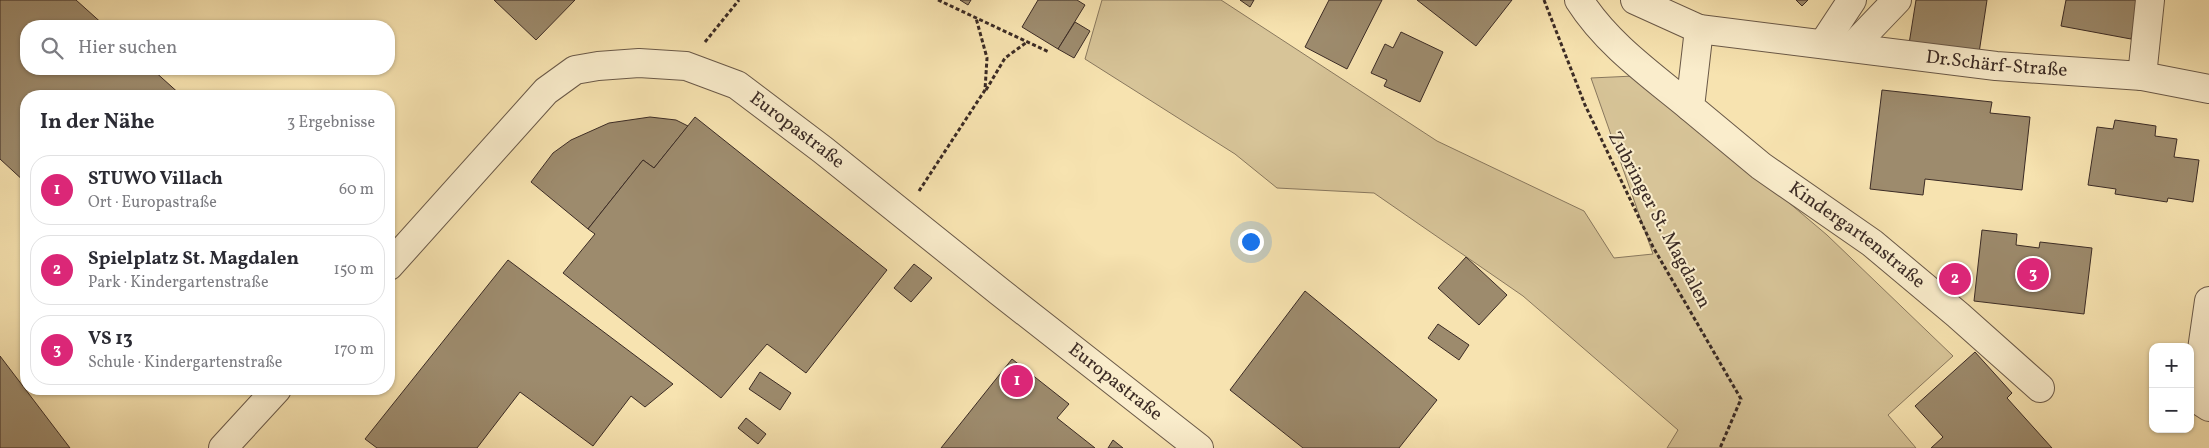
<!DOCTYPE html>
<html lang="de">
<head>
<meta charset="utf-8">
<style>
  :root { --surface:#fff; --page:#f2f2f3; --text:#2b2b33; --muted:#7c7c81; --line:#e1e1e2; --accent:#db2777 }
  body { margin:0; font-family:Vollkorn,serif; background:var(--page); color:var(--text) }
  .controls { position:absolute; right:15px; bottom:15px; display:grid; overflow:hidden; border-radius:10px; box-shadow:0 1px 4px #0004 }
  .controls button { width:45px; height:45px; display:grid; place-items:center; padding:0; border:0; border-bottom:1px solid var(--line); background:var(--surface); color:var(--text); font:25px sans-serif }
  .you { position:absolute; left:1250px; top:241px; width:18px; height:18px; margin:-12px; border:4px solid #fff; border-radius:50%; background:#1a73e8; box-shadow:0 0 0 8px #1a73e833 }
  .badge { display:grid; place-items:center; width:32px; height:32px; border-radius:50%; background:var(--accent); color:#fff; font-size:16px; font-weight:700 }
  .pin { position:absolute; translate:-50% -50%; border:2px solid #fff; box-shadow:0 1px 5px #0006 }
  .list { margin:0; padding:0; list-style:none }
  h2 { display:flex; justify-content:space-between; align-items:center; height:65px; margin:0; padding:0 20px; font-size:21px }
  h2 small { font-size:16px; font-weight:400; color:var(--muted) }
  .list li { display:grid; grid-template-columns:32px 1fr auto; gap:15px; align-items:center; box-sizing:border-box; height:70px; margin:0 10px 10px; padding:0 10px; border:1px solid var(--line); border-radius:20px }
  .list b { display:block; font-size:19px; white-space:nowrap }
  .list p { margin:0; font-size:16px; white-space:nowrap; color:var(--muted) }
  .list em { font-size:16px; font-style:normal; color:var(--muted) }
  .icon { flex:none; width:28px; height:28px; fill:none; stroke:currentColor; stroke-width:2; stroke-linecap:round; stroke-linejoin:round }
  .map { position:relative; flex:none; width:2209px; height:448px; overflow:hidden }
  .search { position:absolute; background:var(--surface); box-shadow:0 1px 4px #0004; left:20px; top:20px; width:375px; height:55px; display:flex; align-items:center; gap:12px; box-sizing:border-box; padding:0 18px; border-radius:20px; color:var(--muted); font-size:19px }
  .panel { position:absolute; background:var(--surface); box-shadow:0 1px 4px #0004; left:20px; top:90px; width:375px; height:305px; border-radius:20px }
  .map>svg:first-child { display:block }
</style>
</head>
<body>
<div class="map">
<svg width="2209" height="448" viewBox="0 0 2209 448">
  <rect width="100%" height="100%" fill="#f7e3b0"/>
  <filter id="stains"><feTurbulence type="fractalNoise" baseFrequency=".004" numOctaves="4"/><feColorMatrix values="0 0 0 0 .2 0 0 0 0 .09 0 0 0 0 .02 0 0 0 .5 -.17"/></filter>
  <radialGradient id="worn" r=".72"><stop offset=".6" stop-color="#630" stop-opacity="0"/><stop offset="1" stop-color="#630" stop-opacity=".3"/></radialGradient>
  <path fill="#d7c498" stroke="#89785e" d="M1102,0H1221L1437,141L1584,211L1614,258L1653,254L1591,78L1634,76L1689,118L1827,235L1953,356L1888,415L1916,448H1667L1678,430L1523,296L1374,193L1277,188L1235,154L1085,59Z"/>
  <g fill="#9d8b6d" stroke="#3b2b25">
    <path d="M0,0H76L105,26H26V69H152L182,96H26V183L0,159Z"/>
    <path d="M494,0H575L536,40Z"/>
    <path d="M960,0H971L968,5Z"/>
    <path d="M1038,0H1077L1085,5L1058,49L1022,27Z"/>
    <path d="M1240,0H1254L1250,7Z"/>
    <path d="M1329,0H1382L1347,69L1305,47Z"/>
    <path d="M1417,0H1512L1476,46Z"/>
    <path d="M1796,0H1808L1802,6Z"/>
    <path d="M1916,0H1987L1979,53L1909,44Z"/>
    <path d="M2066,0H2139L2131,39L2061,26Z"/>
    <path d="M1075,22L1090,31L1074,58L1058,49Z"/>
    <path d="M1401,32L1443,52L1420,102L1384,86L1387,80L1371,73L1385,44L1393,48Z"/>
    <path d="M1882,90L1992,102L1990,113L2030,117L2022,190L1925,179L1923,195L1870,189Z"/>
    <path d="M650,117L676,120L688,126L654,168L643,160L588,229L531,182L553,153L571,140L609,123Z"/>
    <path d="M695,117L887,270L806,373L767,344L721,398L563,273L595,234L588,229L643,160L654,168Z"/>
    <path d="M2115,120L2156,126L2155,136L2177,139L2174,157L2199,160L2193,202L2168,198L2167,202L2115,194L2116,189L2088,185L2097,127L2113,129Z"/>
    <path d="M1982,230L2017,234L2016,245L2039,248L2040,242L2092,248L2084,314L1974,301Z"/>
    <path d="M1466,257L1507,295L1479,325L1438,288Z"/>
    <path d="M508,260L673,384L645,407L631,396L593,446L520,392L477,448H377L365,439Z"/>
    <path d="M914,264L932,278L911,302L894,288Z"/>
    <path d="M1305,291L1437,400L1399,448H1303L1230,390Z"/>
    <path d="M1438,324L1469,345L1459,360L1428,338Z"/>
    <path d="M1975,352L2012,393L2007,398L2052,448H1931L1943,437L1915,406Z"/>
    <path d="M0,356L70,448H0Z"/>
    <path d="M1012,359L1069,404L1057,418L1095,448H941Z"/>
    <path d="M760,372L791,393L780,410L749,389Z"/>
    <path d="M746,418L766,434L758,444L738,428Z"/>
    <path d="M1113,440L1123,448H1108Z"/>
  </g>
  <g fill="none" stroke-linecap="round" stroke-linejoin="round">
    <defs>
      <g id="minor">
        <path d="M1579,0C1607,44 1650,74 1690,107"/>
        <path id="s1" d="M1635,0L1699,29L1996,66L2142,76L2209,89"/>
        <path id="s2" d="M1699,29L1690,107L1761,166L1872,243L1958,315L2040,388"/>
        <path d="M1823,44L1852,0"/>
        <path d="M1852,47L1897,0"/>
        <path d="M2142,76L2150,0"/>
        <path id="s3" d="M389,266L546,91L575,70L598,66L639,63L686,66L737,85L823,150L1000,292L1199,448"/>
        <path d="M2209,301L2195,398L2209,407"/>
        <path d="M223,448L277,389"/>
      </g>
    </defs>
    <use href="#minor" stroke="#6a5948" stroke-width="30"/>
    <g stroke="#3b2b25" stroke-width="3" stroke-dasharray="4 2.5" stroke-linecap="butt">
      <path d="M938,0L1049,52"/>
      <path d="M1544,0L1585,105L1653,247L1741,399L1720,448"/>
      <path d="M705,42L739,0"/>
      <path d="M986,90L1005,58L1027,42"/>
      <path d="M919,191L985,90L987,58L976,18"/>
    </g>
    <use href="#minor" stroke="#faedcc" stroke-width="28"/>
  </g>
  <g text-anchor="middle" dominant-baseline="central" stroke-width="4" stroke-linejoin="round" paint-order="stroke">
    <g font-size="19" fill="#3b2b25" stroke="#faedcc">
      <text stroke="none"><textPath href="#s1" startOffset="370">Dr.Schärf-Straße</textPath></text>
      <text stroke="none"><textPath href="#s3" startOffset="512">Europastraße</textPath></text>
      <text transform="translate(1659 220) rotate(62)">Zubringer St. Magdalen</text>
      <text stroke="none"><textPath href="#s2" startOffset="289">Kindergartenstraße</textPath></text>
      <text stroke="none"><textPath href="#s3" startOffset="918">Europastraße</textPath></text>
    </g>
  </g>
  <rect width="100%" height="100%" filter="url(#stains)"/>
  <rect width="100%" height="100%" fill="url(#worn)"/>
</svg>
<div class="controls">
<button>+</button>
<button>−</button>
</div>
<div class="you"></div>
<div class="pin badge" style="left:1017px;top:381px">1</div>
<div class="pin badge" style="left:1955px;top:279px">2</div>
<div class="pin badge" style="left:2033px;top:274px">3</div>
<div class="search"><svg class="icon" aria-label="search" viewBox="0 0 24 24"><circle cx="10" cy="10" r="6"/><path d="M15 15l6 6"/></svg>Hier suchen</div>
<section class="panel">
<h2>In der Nähe<small>3 Ergebnisse</small></h2>
<ul class="list">
<li><span class="badge">1</span><div><b>STUWO Villach</b><p>Ort · Europastraße</p></div><em>60 m</em></li>
<li><span class="badge">2</span><div><b>Spielplatz St. Magdalen</b><p>Park · Kindergartenstraße</p></div><em>150 m</em></li>
<li><span class="badge">3</span><div><b>VS 13</b><p>Schule · Kindergartenstraße</p></div><em>170 m</em></li>
</ul>
</section>
</div>
</body>
</html>
